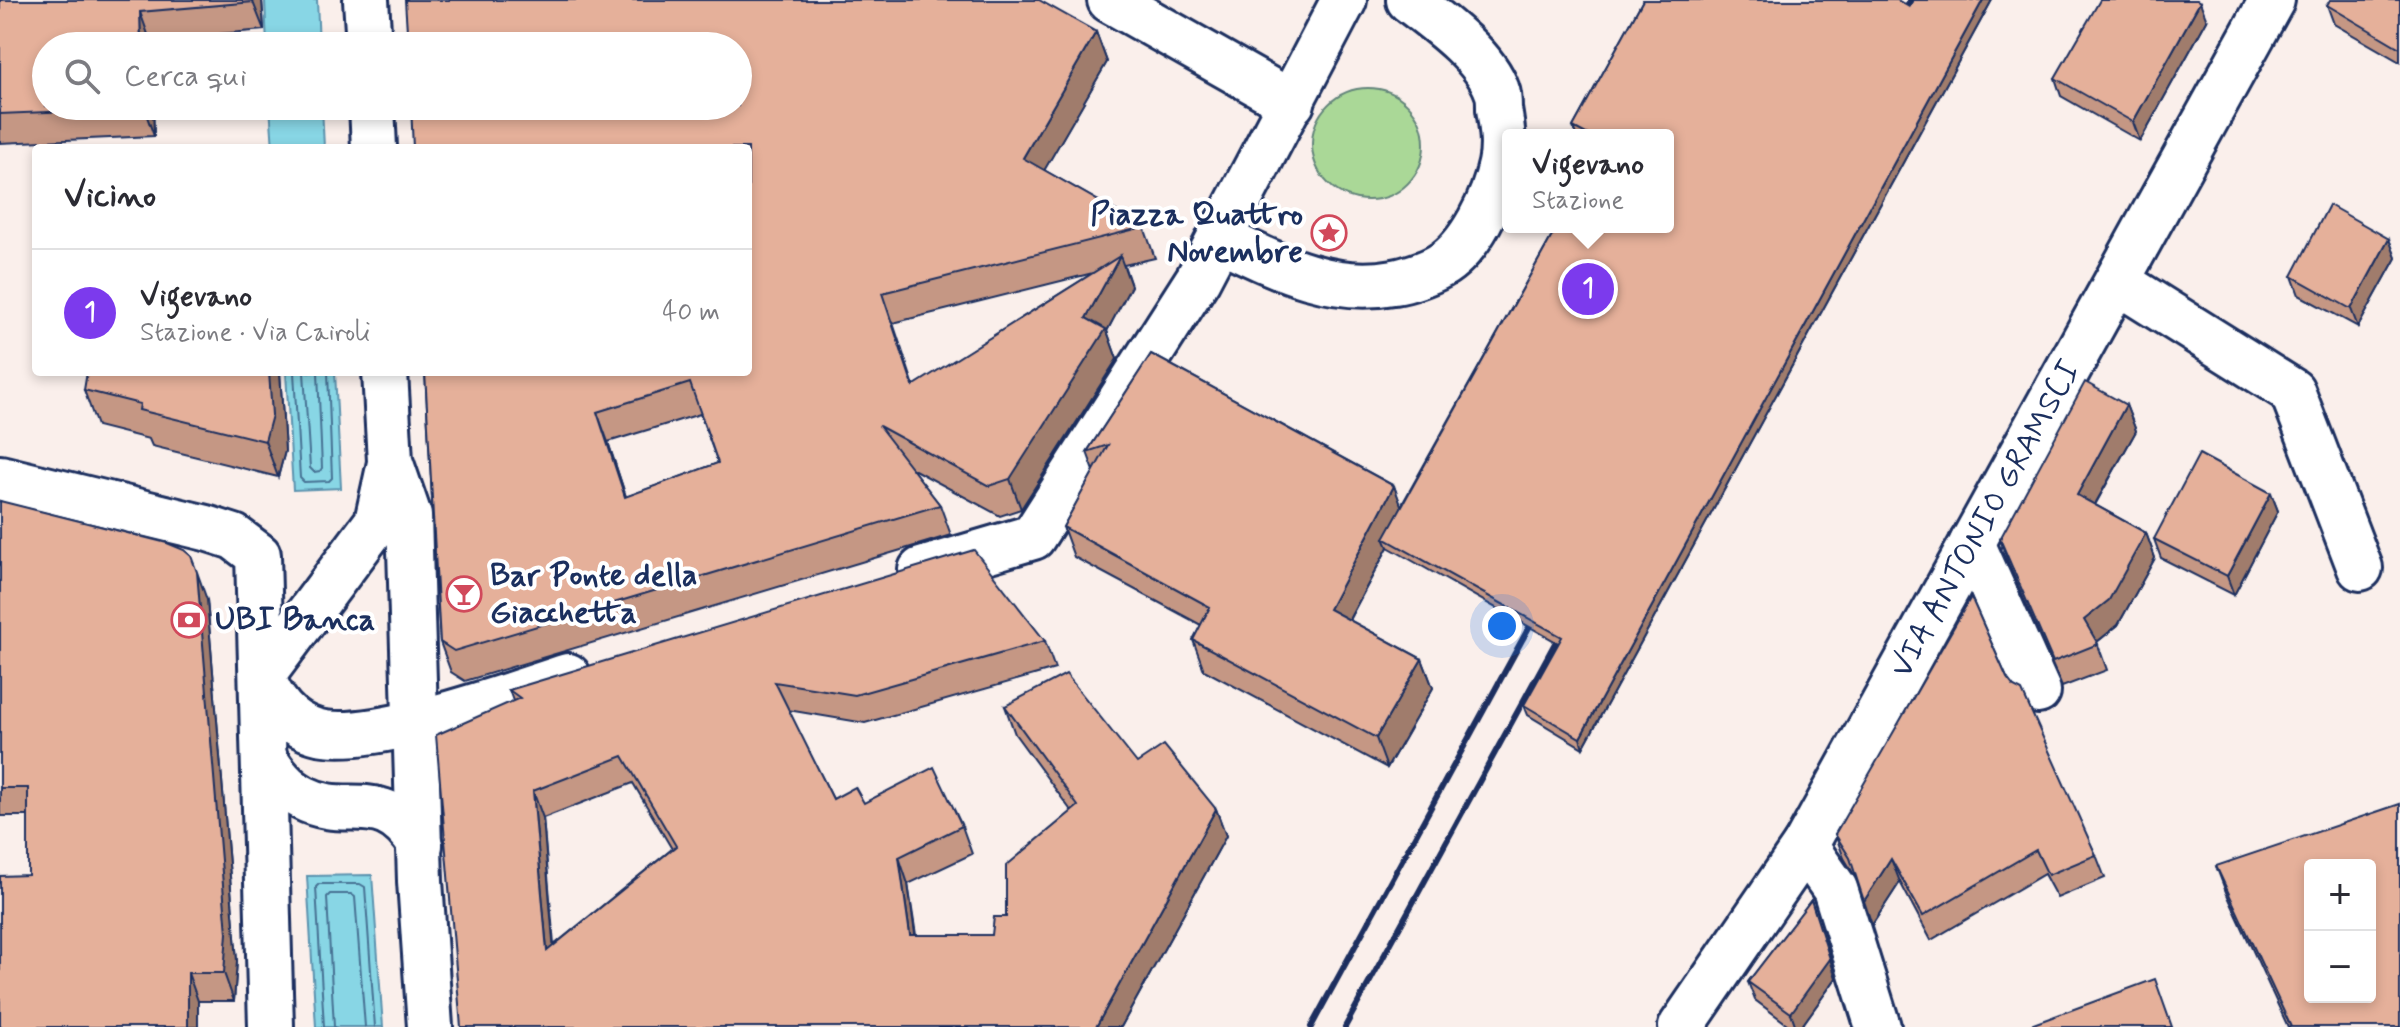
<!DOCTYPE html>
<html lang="it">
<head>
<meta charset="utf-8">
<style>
  :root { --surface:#fff; --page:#f2f2f3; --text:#2b2b33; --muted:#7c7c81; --line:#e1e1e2; --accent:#7c3aed }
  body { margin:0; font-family:Mynerve,sans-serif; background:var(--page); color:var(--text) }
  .controls { position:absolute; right:24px; bottom:24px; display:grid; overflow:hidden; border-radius:8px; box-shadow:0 4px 12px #0003 }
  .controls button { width:72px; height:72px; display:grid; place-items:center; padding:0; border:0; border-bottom:2px solid var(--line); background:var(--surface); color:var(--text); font:40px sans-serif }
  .you { position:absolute; left:1502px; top:626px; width:28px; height:28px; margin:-20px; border:6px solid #fff; border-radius:50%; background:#1a73e8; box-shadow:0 0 0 12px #1a73e833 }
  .badge { display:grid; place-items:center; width:52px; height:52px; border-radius:50%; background:var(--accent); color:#fff; font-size:26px; font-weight:700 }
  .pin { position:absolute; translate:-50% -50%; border:4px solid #fff; box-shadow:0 2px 8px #0006 }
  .popup { position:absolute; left:1502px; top:129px; width:172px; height:104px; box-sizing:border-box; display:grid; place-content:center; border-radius:8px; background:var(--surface); filter:drop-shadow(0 2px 6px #0005); font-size:26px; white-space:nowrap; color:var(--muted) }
  .popup b { font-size:30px; color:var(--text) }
  .popup::after { content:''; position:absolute; left:50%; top:100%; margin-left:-16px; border:16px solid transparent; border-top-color:var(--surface) }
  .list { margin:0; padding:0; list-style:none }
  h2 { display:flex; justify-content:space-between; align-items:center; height:104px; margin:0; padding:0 32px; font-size:34px }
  h2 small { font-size:26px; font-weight:400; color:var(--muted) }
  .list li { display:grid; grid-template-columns:52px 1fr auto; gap:24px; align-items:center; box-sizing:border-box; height:128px; padding:0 32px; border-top:2px solid var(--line) }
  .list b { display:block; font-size:30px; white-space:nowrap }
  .list p { margin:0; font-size:26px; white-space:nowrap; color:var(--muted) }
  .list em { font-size:26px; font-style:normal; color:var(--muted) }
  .icon { flex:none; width:44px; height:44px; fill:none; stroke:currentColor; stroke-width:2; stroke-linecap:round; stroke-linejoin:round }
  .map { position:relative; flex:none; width:2400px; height:1027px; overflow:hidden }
  .search { position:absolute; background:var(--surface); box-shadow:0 4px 12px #0003; left:32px; top:32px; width:720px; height:88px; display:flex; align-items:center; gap:20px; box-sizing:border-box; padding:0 28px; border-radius:44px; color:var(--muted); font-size:30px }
  .panel { position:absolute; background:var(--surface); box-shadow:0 4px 12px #0003; left:32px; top:144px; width:720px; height:232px; border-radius:8px }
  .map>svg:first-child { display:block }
</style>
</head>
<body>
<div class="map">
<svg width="2400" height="1027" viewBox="0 0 2400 1027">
  <rect width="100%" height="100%" fill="#faefeb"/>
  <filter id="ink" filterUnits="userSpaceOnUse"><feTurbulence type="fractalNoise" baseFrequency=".0125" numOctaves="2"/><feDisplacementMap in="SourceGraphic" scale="16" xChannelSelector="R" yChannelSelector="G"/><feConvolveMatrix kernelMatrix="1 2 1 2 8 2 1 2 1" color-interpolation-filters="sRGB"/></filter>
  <g filter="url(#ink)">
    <circle fill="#aad897" stroke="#62847a" stroke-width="2" cx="1368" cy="144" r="56"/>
    <g fill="#88d6e5" stroke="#5c93af" stroke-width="2">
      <path d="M265,0H317L319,46H267Z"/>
      <path d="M270,106H322L324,148H273Z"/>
      <path d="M286,372H335L341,488L293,490Z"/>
      <path d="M372,875L383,1027H316L307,876Z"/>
    </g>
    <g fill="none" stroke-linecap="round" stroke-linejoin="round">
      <g stroke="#477294" stroke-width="2">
        <path d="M294,372L300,478L304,482L329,481L332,478L328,372"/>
        <path d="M304,372L310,468L314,472L320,471L322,468L318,372"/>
        <path d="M324,1027L316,887L319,884H360L365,887L375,1027"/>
        <path d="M334,1027L327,897L330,894H351L355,897L365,1027"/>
      </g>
      <defs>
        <g id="minor">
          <path d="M366,0L369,46"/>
          <path d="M1110,0L1292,103"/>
          <path d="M372,106L374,148"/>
          <path d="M1220,239C1275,265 1330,294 1394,282C1407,280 1428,273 1440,266C1471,248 1494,198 1501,164C1505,146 1502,127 1499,109C1499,104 1499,96 1497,91C1485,56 1438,22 1409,0"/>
          <path d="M2118,282L2292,391L2360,568"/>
          <path d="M385,372L390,461L409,516L420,881L430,1027"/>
          <path d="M0,478L206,528L234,537L258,555L271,1027"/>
          <path d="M1972,543L2038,691"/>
          <path d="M921,570L1033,537L1198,279L1344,0"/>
          <path d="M262,676C272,702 287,723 315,731C369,747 511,694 568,676"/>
          <path d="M262,676L377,522L390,463"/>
          <path d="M264,758C274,774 285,789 303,798C348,822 383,785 420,845"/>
          <path d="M1805,846L1835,889L1878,1027"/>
          <path d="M1681,1027L1805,846L2272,0"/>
        </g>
      </defs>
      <use href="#minor" stroke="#1b2f5e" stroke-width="50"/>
      <use href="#minor" stroke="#fff" stroke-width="44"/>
      <g stroke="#1b2f5e" stroke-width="6">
        <path d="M1897,25L1910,0"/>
        <path d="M1311,1027L1539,609"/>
        <path d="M1345,1027L1566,623"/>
      </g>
    </g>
    <g fill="#c59784" stroke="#1b2f5e" stroke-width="2" fill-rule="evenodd">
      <path d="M0,0H262L264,30L150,40L46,106H153L154,136L0,143Z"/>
      <path d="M1643,0H1897L1909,7L1913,0H1992L1583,748L1528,715L1524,705L1558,643L1388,547L1349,620L1422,659L1433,688L1387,768L1204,670L1193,640L1201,625L1074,557L1063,527L1094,471L1087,452L1151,354L1394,486L1401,506L1557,227H1668V135H1576L1573,127Z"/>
      <path d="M2400,0V62L2334,24L2327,5Z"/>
      <path d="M2207,20L2140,141L2061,96L2055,78Z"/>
      <path d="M1096,32L1107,62L1044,170L1144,227L1155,258L1124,265L1131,286L1107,331L1117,359L1021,509L1000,516L911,468L940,505L951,535L465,681L451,672L440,642L425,372H748V148ZM1093,273L914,386L893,323ZM700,414L718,463L626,497L608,442Z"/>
      <path d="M2389,239L2396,258L2358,327L2299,295L2292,276Z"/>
      <path d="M280,372L285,451L278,477L152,446L149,439L97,426L84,390Z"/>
      <path d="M2126,405L2136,431L2095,505L2146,533L2155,558L2118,625L2097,642L2107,670L2062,687L2009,565L2000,539Z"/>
      <path d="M2271,493L2278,511L2234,595L2161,558L2154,539Z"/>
      <path d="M0,501L207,600L237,961L234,1001H198V1027L28,875V816H0Z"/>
      <path d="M1045,641L1055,669L865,723L788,710L833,799L864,803L962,826L972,854L908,884L916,935H992L1006,917L1072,812L1015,734L1005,706L1137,763L1216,809L1226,836L1121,1027H461L513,701L509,690ZM633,783L672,849L554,945L543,818Z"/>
      <path d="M2007,678L2096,855L2105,878L2057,898L2044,874L1931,940L1900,882L1872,925L1856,878L1844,858L1835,834Z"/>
      <path d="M2216,866L2400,1027H2288L2226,892Z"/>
      <path d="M1811,900L1836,978L1801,1027H1791L1755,1000L1748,982Z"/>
    </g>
    <g fill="#a07b6c" stroke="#1b2f5e" stroke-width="2">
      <path d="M253,0H262L264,30L253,2Z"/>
      <path d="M1983,0H1992L1583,748L1580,738Z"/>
      <path d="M2200,2L2207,20L2140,141L2133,122Z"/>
      <path d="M140,12L150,40V46H141Z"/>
      <path d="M1096,32L1107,62L1034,188L1023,158Z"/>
      <path d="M144,106H153L154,136L144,108Z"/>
      <path d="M2389,239L2396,258L2358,327L2351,309Z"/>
      <path d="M1120,256L1131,286L1107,331L1117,359L1021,509L1010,479L1086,318Z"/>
      <path d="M269,372H280L285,451L278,477L265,441Z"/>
      <path d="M2126,405L2136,431L2086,520L2077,495Z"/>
      <path d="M597,412L608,442L636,527L625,497Z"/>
      <path d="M1394,486L1405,516L1384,538L1388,547L1339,638L1329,609Z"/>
      <path d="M2271,493L2278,511L2234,595L2227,576Z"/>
      <path d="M2146,533L2155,558L2118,625L2093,645L2084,620Z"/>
      <path d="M197,572L207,600L237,961L234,1001L224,973Z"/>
      <path d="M1422,659L1433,688L1387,768L1376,738Z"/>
      <path d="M533,791L543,818L556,978L547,951Z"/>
      <path d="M1216,809L1226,836L1121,1027H1096Z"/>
      <path d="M899,857L908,884L919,962L910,935Z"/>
      <path d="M1891,859L1900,882L1872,925L1864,901Z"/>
      <path d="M1811,900L1836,978L1801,1027H1796L1791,1013Z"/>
      <path d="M188,973L198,1001V1027H188Z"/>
    </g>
    <g fill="#e5b09a" stroke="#1b2f5e" stroke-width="2" fill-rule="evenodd">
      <path d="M0,0H253V2L140,12L141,46H46V106H144V108L0,114Z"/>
      <path d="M405,0H1039L1096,32L1023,158L1144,227L882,293L913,386L1120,256L1086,318L1106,329L1010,479L989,486L879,426L940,505L454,651L440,642L425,372H748V148H413L411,106H738V46H408ZM690,383L718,463L625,497L597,412Z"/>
      <path d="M1643,0H1897L1909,7L1913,0H1983L1580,738L1524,705L1562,637L1384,538L1557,227H1668V135H1588L1573,127Z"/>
      <path d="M2100,0H2197L2200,2L2133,122L2055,78Z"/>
      <path d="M2330,0H2400V48L2327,5Z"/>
      <path d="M2329,205L2389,239L2351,309L2292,276Z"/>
      <path d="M1151,354L1394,486L1329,609L1422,659L1376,738L1193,640L1210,607L1063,527L1108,445L1087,452Z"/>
      <path d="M87,372H269L272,415L265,441L139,410L140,404L84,390Z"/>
      <path d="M2085,382L2126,405L2077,495L2146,533L2109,600L2084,620L2098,644L2053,662L2000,539Z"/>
      <path d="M2199,454L2271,493L2227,576L2154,539Z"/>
      <path d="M0,501L167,543L184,550L191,556L197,572L227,933L224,973H188V1027H0V876L28,875V788H0Z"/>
      <path d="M974,550L1045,641L855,695L775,682L833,799L855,787L864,803L934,767L962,826L899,857L910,935H992L994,917H1006V866L1078,806L1005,706L1066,674L1137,763L1164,745L1216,809L1096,1027H461L436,735L520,698L509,690ZM623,756L676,846L547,951L533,791Z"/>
      <path d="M1971,597L2007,678L2014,687L2022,691L2096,855L2048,875L2036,850L1923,916L1891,859L1864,901L1850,858L1835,834Z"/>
      <path d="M2400,804V1027H2291L2216,866ZM2310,865H2370V997H2310Z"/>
      <path d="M1811,900L1830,959L1791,1013L1748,982Z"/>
      <path d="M2155,979L2172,1027H2025L2028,1026Z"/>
    </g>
  </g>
  <defs>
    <symbol id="sight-ring" viewBox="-11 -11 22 22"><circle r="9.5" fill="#fff" stroke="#d1495b" stroke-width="1.5"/><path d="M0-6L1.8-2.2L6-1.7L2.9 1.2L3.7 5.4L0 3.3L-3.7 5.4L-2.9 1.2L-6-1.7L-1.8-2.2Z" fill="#d1495b"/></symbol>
    <symbol id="bar-ring" viewBox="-11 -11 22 22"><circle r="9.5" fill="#fff" stroke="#d1495b" stroke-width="1.5"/><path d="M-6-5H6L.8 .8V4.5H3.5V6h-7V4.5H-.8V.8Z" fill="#d1495b"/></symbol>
    <symbol id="bank-ring" viewBox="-11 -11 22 22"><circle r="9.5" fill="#fff" stroke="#d1495b" stroke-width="1.5"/><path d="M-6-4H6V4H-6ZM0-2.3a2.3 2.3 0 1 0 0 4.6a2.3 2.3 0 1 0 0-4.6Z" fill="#d1495b"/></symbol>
  </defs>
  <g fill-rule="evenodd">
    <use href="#sight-ring" x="1309" y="213" width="40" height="40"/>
    <use href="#bar-ring" x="444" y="574" width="40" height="40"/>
    <use href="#bank-ring" x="169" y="600" width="40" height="40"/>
  </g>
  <g text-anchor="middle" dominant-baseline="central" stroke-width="8" stroke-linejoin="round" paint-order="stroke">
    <g font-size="32" font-weight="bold" fill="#1b2f5e" stroke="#fff" text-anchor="start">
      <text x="1303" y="215" text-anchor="end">Piazza Quattro<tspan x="1303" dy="37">Novembre</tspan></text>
      <text x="490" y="576">Bar Ponte della<tspan x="490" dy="37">Giacchetta</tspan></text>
      <text x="215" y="620">UBI Banca</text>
    </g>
    <g font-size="32" fill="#1b2f5e" stroke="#fff">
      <text transform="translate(1986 519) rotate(-61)">VIA ANTONIO GRAMSCI</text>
    </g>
  </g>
</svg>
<div class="controls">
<button>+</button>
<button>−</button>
</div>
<div class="you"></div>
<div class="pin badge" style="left:1588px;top:289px">1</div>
<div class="popup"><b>Vigevano</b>Stazione</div>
<div class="search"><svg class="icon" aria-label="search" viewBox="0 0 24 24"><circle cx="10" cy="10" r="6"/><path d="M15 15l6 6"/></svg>Cerca qui</div>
<section class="panel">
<h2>Vicino<small></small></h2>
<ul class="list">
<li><span class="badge">1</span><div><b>Vigevano</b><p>Stazione · Via Cairoli</p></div><em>40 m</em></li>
</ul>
</section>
</div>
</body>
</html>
